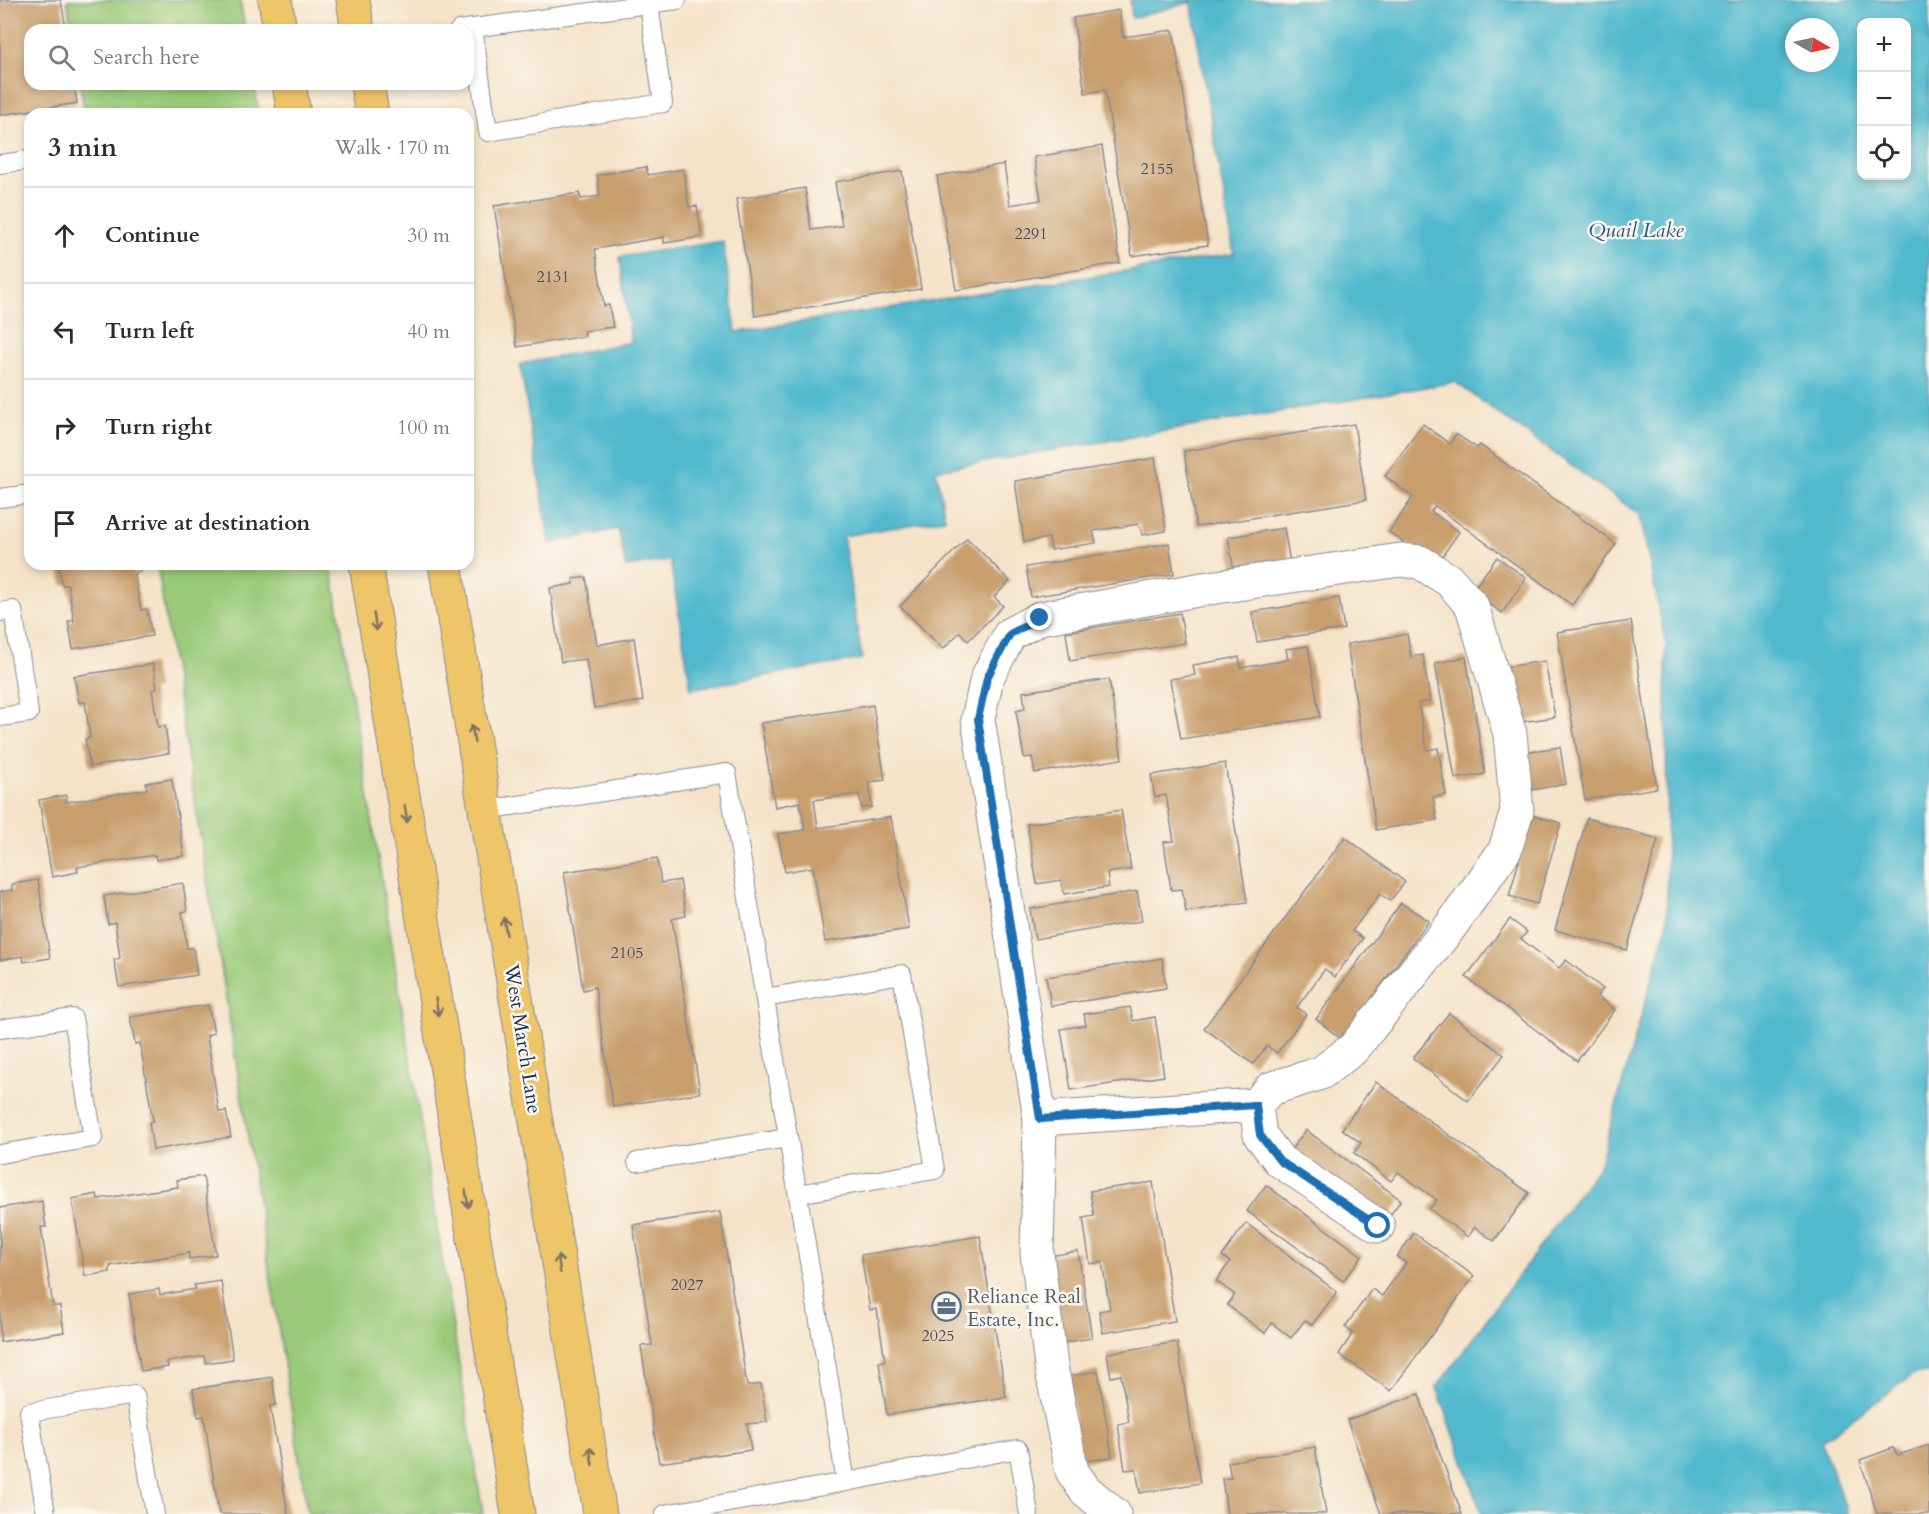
<!DOCTYPE html>
<html lang="en">
<head>
<meta charset="utf-8">
<style>
  :root { --surface:#fff; --page:#f7f7f7; --text:#2b2b33; --muted:#7c7c81; --line:#e1e1e2 }
  body { margin:0; font-family:Cardo,serif; background:var(--page); color:var(--text) }
  .controls { position:absolute; right:18px; top:18px; display:grid; overflow:hidden; border-radius:12px; box-shadow:0 3px 9px #0003 }
  .controls button { width:54px; height:54px; display:grid; place-items:center; padding:0; border:0; border-bottom:2px solid var(--line); background:var(--surface); color:var(--text); font:30px sans-serif }
  .compass { position:absolute; left:1785px; top:18px; width:54px; height:54px; border-radius:50%; background:var(--surface); box-shadow:0 3px 9px #0003; rotate:99deg }
  .stop { position:absolute; width:18px; height:18px; margin:-14px; border:4px solid #1f6fb2; border-radius:50%; background:#fff }
  .stop.end { background:#1f6fb2; border-color:#fff; box-shadow:0 2px 6px #0008 }
  .list { margin:0; padding:0; list-style:none }
  h2 { display:flex; justify-content:space-between; align-items:center; height:78px; margin:0; padding:0 24px; font-size:26px }
  h2 small { font-size:20px; font-weight:400; color:var(--muted) }
  .list li { display:grid; grid-template-columns:39px 1fr auto; gap:18px; align-items:center; box-sizing:border-box; height:96px; padding:0 24px; border-top:2px solid var(--line) }
  .list b { display:block; font-size:22px; white-space:nowrap }
  .list em { font-size:20px; font-style:normal; color:var(--muted) }
  .icon { flex:none; width:33px; height:33px; fill:none; stroke:currentColor; stroke-width:2; stroke-linecap:round; stroke-linejoin:round }
  .map { position:relative; flex:none; width:1929px; height:1514px; overflow:hidden }
  .search { position:absolute; background:var(--surface); box-shadow:0 3px 9px #0003; left:24px; top:24px; width:450px; height:66px; display:flex; align-items:center; gap:15px; box-sizing:border-box; padding:0 21px; border-radius:18px; color:var(--muted); font-size:22px }
  .panel { position:absolute; background:var(--surface); box-shadow:0 3px 9px #0003; left:24px; top:108px; width:450px; height:462px; border-radius:18px }
  .map>svg:first-child { display:block }
</style>
</head>
<body>
<div class="map">
<svg width="1929" height="1514" viewBox="0 0 1929 1514">
  <rect width="100%" height="100%" fill="#fbf7ec"/>
  <filter id="ink" filterUnits="userSpaceOnUse"><feTurbulence type="fractalNoise" baseFrequency=".0167" numOctaves="2"/><feDisplacementMap in="SourceGraphic" scale="12" xChannelSelector="R" yChannelSelector="G"/><feConvolveMatrix kernelMatrix="1 2 1 2 8 2 1 2 1" color-interpolation-filters="sRGB"/></filter>
  <filter id="wash" filterUnits="userSpaceOnUse"><feTurbulence type="fractalNoise" baseFrequency=".008" numOctaves="4" result="noise"/><feDisplacementMap in="SourceGraphic" scale="24" xChannelSelector="R" yChannelSelector="G"/><feGaussianBlur stdDeviation="1.35" result="paint"/><feColorMatrix in="noise" values="0 0 0 0 0 0 0 0 0 0 0 0 0 0 0 0 0 1.4 0 .05"/><feComposite in="paint" operator="in"/></filter>
  <g filter="url(#wash)">
    <rect width="100%" height="100%" fill="#f5e3c9"/>
    <g fill="#9aca79" stroke="#5a7c6c" stroke-width="1.5">
      <path d="M67,0H240L245,30H72Z"/>
      <path d="M80,84H254L259,114H85Z"/>
      <path d="M157,564H331L483,1514H308Z"/>
    </g>
    <path fill="#51b9ce" stroke="#367496" stroke-width="1.5" fill-rule="evenodd" d="M1130,0H1929V1373H1915L1821,1442L1848,1514H1482L1437,1387L1599,1166L1667,925L1666,645L1640,515L1455,382L936,470L945,519L843,536L862,659L691,689L670,560L626,567L618,529L550,543L520,364L631,342L620,257L723,241L736,332L1234,254L1191,2L1132,18ZM1862,22H1906V176H1862ZM1794,27H1830V63H1794Z"/>
    <g id="blocks">
      <g fill="#c89e6d">
        <path d="M0,0H61L66,30H30V84H74L77,103L0,115Z"/>
        <path d="M1119,10L1123,37L1173,30L1208,245L1132,256L1105,90L1085,93L1073,18Z"/>
        <path d="M1102,146L1120,263L956,290L937,176L1004,164L1010,205L1041,200L1034,157Z"/>
        <path d="M646,167L648,175L683,169L689,207L697,206L702,237L664,243V237L595,249L604,306L609,305L613,327L584,331L585,336L517,347L494,206L579,193L581,199L600,196L597,175Z"/>
        <path d="M902,171L921,289L755,316L736,199L805,188L811,230L842,226L835,182Z"/>
        <path d="M1354,424L1366,500L1196,527L1184,451Z"/>
        <path d="M1423,424L1450,444L1456,434L1477,448L1480,445L1616,544L1572,605L1435,506L1431,511L1459,532L1436,565L1389,532L1413,497L1385,476Z"/>
        <path d="M1155,458L1166,531L1142,535L1139,524L1093,531L1096,543L1051,550L1049,538L1024,542L1015,481Z"/>
        <path d="M1284,528L1291,569L1235,577L1228,537Z"/>
        <path d="M967,538L1010,581L994,597L1003,606L968,641L960,632L943,649L900,606Z"/>
        <path d="M1169,543L1174,574L1031,597L1026,567Z"/>
        <path d="M1497,557L1526,578L1502,613L1472,591Z"/>
        <path d="M58,564H139L140,572L134,573L141,610L147,609L152,636L73,649L68,621H74L68,585H62Z"/>
        <path d="M586,577L597,645L634,638L643,701L594,708L586,659L561,662L550,588L574,584L573,579Z"/>
        <path d="M1339,598L1344,629L1257,642L1252,612Z"/>
        <path d="M1180,613L1185,643L1070,661L1066,632Z"/>
        <path d="M1631,621L1657,788L1585,800L1557,632Z"/>
        <path d="M1407,634L1411,657L1423,655L1430,701L1418,703L1427,750L1438,748L1446,795L1433,797L1437,820L1376,830L1347,644Z"/>
        <path d="M1308,646L1320,717L1181,739L1170,679L1195,675L1193,665L1239,657L1241,668L1288,660L1286,649Z"/>
        <path d="M1466,657L1485,774L1455,779L1435,663Z"/>
        <path d="M1545,661L1555,717L1514,723L1505,667Z"/>
        <path d="M153,664L157,689L152,690L158,727L165,726L169,753L90,767L85,739L90,738L85,702L79,703L74,676Z"/>
        <path d="M1109,679L1122,759L1035,773L1032,757L1024,758L1016,711L1025,709L1023,692Z"/>
        <path d="M873,705L885,780L869,782L872,807L862,808L859,794L814,800L818,828L891,817L909,929L825,942L813,867L785,872L778,834L805,830L800,802L775,807L761,723Z"/>
        <path d="M1560,747L1566,784L1525,791L1524,752Z"/>
        <path d="M1225,763L1247,902L1186,912L1182,889L1171,890L1164,842L1174,841L1166,795L1155,797L1151,775Z"/>
        <path d="M172,779L184,856L156,860L155,855L77,867L78,872L52,877L39,800L66,795L67,802L147,789L146,783Z"/>
        <path d="M1121,810L1131,869L1107,873L1109,887L1064,894L1061,880L1037,884L1027,824Z"/>
        <path d="M1532,815L1561,823L1537,904L1509,896Z"/>
        <path d="M1587,818L1658,839L1627,950L1555,930Z"/>
        <path d="M1345,837L1405,882L1390,901L1380,894L1352,931L1363,938L1335,977L1325,969L1297,1007L1306,1014L1277,1053L1267,1046L1253,1064L1204,1028Z"/>
        <path d="M657,858L661,883L680,880L686,916L672,919L700,1093L613,1107L595,987L583,990L564,872Z"/>
        <path d="M38,880L50,958L24,962L23,956L0,960V892L12,890V884Z"/>
        <path d="M183,883L187,911L182,912L187,948H193L197,975L119,987L114,960L120,958L115,922L108,924L104,896Z"/>
        <path d="M1137,891L1142,921L1035,939L1030,909Z"/>
        <path d="M1401,903L1429,921L1341,1039L1316,1019Z"/>
        <path d="M1510,919L1527,932L1521,939L1559,968L1566,960L1603,989L1597,996L1615,1010L1577,1061L1466,977Z"/>
        <path d="M1162,958L1166,988L1051,1006L1046,977Z"/>
        <path d="M208,1005L214,1033L207,1035L219,1112L226,1111L231,1137L153,1150L149,1122L153,1121L140,1043L135,1044L130,1017Z"/>
        <path d="M1130,1007L1133,1021L1155,1017L1164,1076L1071,1090L1061,1029L1086,1025L1084,1014Z"/>
        <path d="M1449,1013L1504,1055L1468,1101L1413,1058Z"/>
        <path d="M1376,1082L1529,1193L1494,1241L1475,1227L1468,1237L1429,1209L1437,1200L1398,1172L1391,1181L1354,1153L1361,1143L1342,1129Z"/>
        <path d="M1306,1130L1401,1200L1383,1225L1287,1155Z"/>
        <path d="M203,1176L216,1255L189,1259V1253L110,1266V1272L85,1276L72,1199L97,1194L98,1199L178,1187L177,1180Z"/>
        <path d="M1153,1182L1175,1321L1103,1333L1099,1311L1110,1309L1102,1262L1090,1264L1083,1218L1094,1216L1090,1191Z"/>
        <path d="M1266,1185L1362,1256L1343,1281L1247,1211Z"/>
        <path d="M42,1201L46,1227H41L53,1306H60L64,1332L0,1342V1208Z"/>
        <path d="M720,1212L747,1386L761,1384L767,1422L747,1424L751,1450L659,1463L641,1346L652,1345L633,1225Z"/>
        <path d="M1246,1223L1337,1292L1312,1325L1305,1320L1291,1338L1272,1323L1265,1333L1227,1305L1235,1295L1216,1281L1230,1262L1222,1256Z"/>
        <path d="M1414,1233L1474,1276L1391,1391L1339,1354L1353,1333L1345,1327L1372,1289L1382,1296L1406,1263L1397,1257Z"/>
        <path d="M980,1236L1006,1397L887,1415L879,1362L885,1361L877,1309L870,1310L861,1255Z"/>
        <path d="M1078,1251L1092,1338L1062,1343L1049,1256Z"/>
        <path d="M221,1281L233,1359L206,1363L204,1356L167,1362L168,1367L141,1371L129,1294L159,1289L160,1295L196,1289L194,1285Z"/>
        <path d="M1177,1342L1200,1483L1140,1493L1136,1469L1125,1470L1118,1424L1129,1422L1121,1375L1111,1377L1107,1353Z"/>
        <path d="M1098,1371L1112,1457L1081,1462L1068,1376Z"/>
        <path d="M272,1377L276,1405L270,1406L288,1514H219L204,1416L198,1417L193,1389Z"/>
        <path d="M1419,1394L1425,1413L1462,1514H1381L1347,1420Z"/>
        <path d="M1929,1445V1514H1877L1860,1460L1893,1448L1898,1455Z"/>
        <path d="M1315,1447L1326,1514H1227L1222,1479L1231,1478L1228,1462Z"/>
      </g>
    </g>
  </g>
  <g filter="url(#ink)">
    <use href="#blocks" fill-opacity="0" stroke="#888994" stroke-width="1.5"/>
    <g fill="none" stroke-linecap="round" stroke-linejoin="round">
      <defs>
        <g id="service">
          <path d="M473,28L488,132L663,103L649,4"/>
          <path d="M459,30L677,0"/>
          <path d="M0,164L30,160"/>
          <path d="M0,498L30,494"/>
          <path d="M0,612L13,610L29,713L0,717"/>
          <path d="M486,810L727,773L846,1482L665,1514"/>
          <path d="M765,998L902,974L935,1170L798,1194"/>
          <path d="M0,1029L73,1018L93,1138L0,1154"/>
          <path d="M637,1162L788,1138"/>
          <path d="M846,1482L1018,1449L1029,1514"/>
          <path d="M46,1514L29,1412L135,1395L155,1514"/>
        </g>
        <g id="minor">
          <path d="M1040,1119L1256,1105"/>
          <path d="M1114,1514L1085,1490L1072,1471L1051,1366L1037,1253L1040,1119L978,719L987,678L1010,634L1040,618L1203,589L1400,560L1420,562L1450,581L1472,606L1510,734L1517,811L1505,850L1450,927L1353,1049L1321,1073L1270,1089L1256,1105L1260,1135L1280,1161L1378,1226"/>
        </g>
        <g id="primary">
          <path d="M275,0L280,30"/>
          <path d="M353,0L358,30"/>
          <path d="M289,84L294,114"/>
          <path d="M367,84L372,114"/>
          <path d="M366,564L518,1514"/>
          <path d="M445,564L600,1514"/>
        </g>
      </defs>
      <use href="#service" stroke="#888994" stroke-width="20"/>
      <use href="#minor" stroke="#888994" stroke-width="35"/>
      <use href="#primary" stroke="#888994" stroke-width="35"/>
      <use href="#service" stroke="#fff" stroke-width="18"/>
      <use href="#minor" stroke="#fff" stroke-width="33"/>
      <use href="#primary" stroke="#eec569" stroke-width="33"/>
    </g>
    <defs><path id="oneway-shaft" d="M-6 0H5M1.5-3L5.5 0L1.5 3" fill="none" stroke-width="1.6" stroke-linecap="round" stroke-linejoin="round" transform="scale(1.5)"/></defs>
    <g stroke="#7a7263">
      <use href="#oneway-shaft" transform="translate(375 622) rotate(81)"/>
      <use href="#oneway-shaft" transform="translate(473 734) rotate(-99)"/>
      <use href="#oneway-shaft" transform="translate(406 814) rotate(81)"/>
      <use href="#oneway-shaft" transform="translate(505 926) rotate(-99)"/>
      <use href="#oneway-shaft" transform="translate(437 1007) rotate(81)"/>
      <use href="#oneway-shaft" transform="translate(467 1199) rotate(81)"/>
      <use href="#oneway-shaft" transform="translate(559 1264) rotate(-99)"/>
      <use href="#oneway-shaft" transform="translate(591 1456) rotate(-99)"/>
    </g>
  </g>
  <g fill="none" stroke-linecap="round" stroke-linejoin="round" filter="url(#ink)">
    <path stroke="#1f6fb2" stroke-width="8" d="M1040,618L1010,634L987,678L978,719L1040,1119L1256,1105L1260,1135L1280,1161L1378,1226"/>
  </g>
  <defs>
    <symbol id="office-ring" viewBox="-11 -11 22 22"><circle r="9.5" fill="#fbf7ec" stroke="#5c6f8a" stroke-width="1.5"/><path d="M-6-3h4V-5.5h4V-3h4V5H-6ZM-1-4.5V-3h2v-1.5ZM-6 0V1H6V0Z" fill="#5c6f8a"/></symbol>
  </defs>
  <g fill-rule="evenodd">
    <use href="#office-ring" x="930" y="1290" width="33" height="33"/>
  </g>
  <g text-anchor="middle" dominant-baseline="central" stroke-width="5" stroke-linejoin="round" paint-order="stroke">
    <g font-size="16" fill="#464b62">
      <text x="1157" y="169">2155</text>
      <text x="1031" y="234">2291</text>
      <text x="553" y="277">2131</text>
      <text x="627" y="953">2105</text>
      <text x="687" y="1285">2027</text>
      <text x="938" y="1336">2025</text>
    </g>
    <g font-size="20" fill="#1b2f5e" stroke="#fbf7ec">
      <text transform="translate(523 1039) rotate(81)">West March Lane</text>
    </g>
    <g font-size="20" fill="#4e5e75" stroke="#fbf7ec" text-anchor="start">
      <text x="967" y="1296">Reliance Real<tspan x="967" dy="23">Estate, Inc.</tspan></text>
    </g>
    <g font-size="21" font-style="italic" fill="#2b5880" stroke="#fbf7ec">
      <text x="1636" y="230">Quail Lake</text>
    </g>
  </g>
</svg>
<div class="controls">
<button>+</button>
<button>−</button>
<button><svg class="icon" aria-label="locate" viewBox="0 0 24 24"><circle cx="12" cy="12" r="6"/><path d="M12 2v4M12 18v4M2 12h4M18 12h4"/></svg></button>
</div>
<svg class="compass" viewBox="-18 -18 36 36"><path d="M0-13l5 13h-10z" fill="#e53935"/><path d="M0 13l5-13h-10z" fill="#7c7c81"/></svg>
<div class="stop" style="left:1378px;top:1226px"></div>
<div class="stop end" style="left:1040px;top:618px"></div>
<div class="search"><svg class="icon" aria-label="search" viewBox="0 0 24 24"><circle cx="10" cy="10" r="6"/><path d="M15 15l6 6"/></svg>Search here</div>
<section class="panel">
<h2>3 min<small>Walk · 170 m</small></h2>
<ul class="list">
<li><svg class="icon" aria-label="ahead" viewBox="0 0 24 24"><path d="M12 20V5M6 11l6-6 6 6"/></svg><div><b>Continue</b></div><em>30 m</em></li>
<li><svg class="icon" aria-label="left" viewBox="0 0 24 24"><path d="M17 20v-9H6M10 6l-5 5 5 5"/></svg><div><b>Turn left</b></div><em>40 m</em></li>
<li><svg class="icon" aria-label="right" viewBox="0 0 24 24"><path d="M7 20v-9h11M14 6l5 5-5 5"/></svg><div><b>Turn right</b></div><em>100 m</em></li>
<li><svg class="icon" aria-label="arrive" viewBox="0 0 24 24"><path d="M6 21V4h12l-3 4 3 4H6"/></svg><div><b>Arrive at destination</b></div></li>
</ul>
</section>
</div>
</body>
</html>
